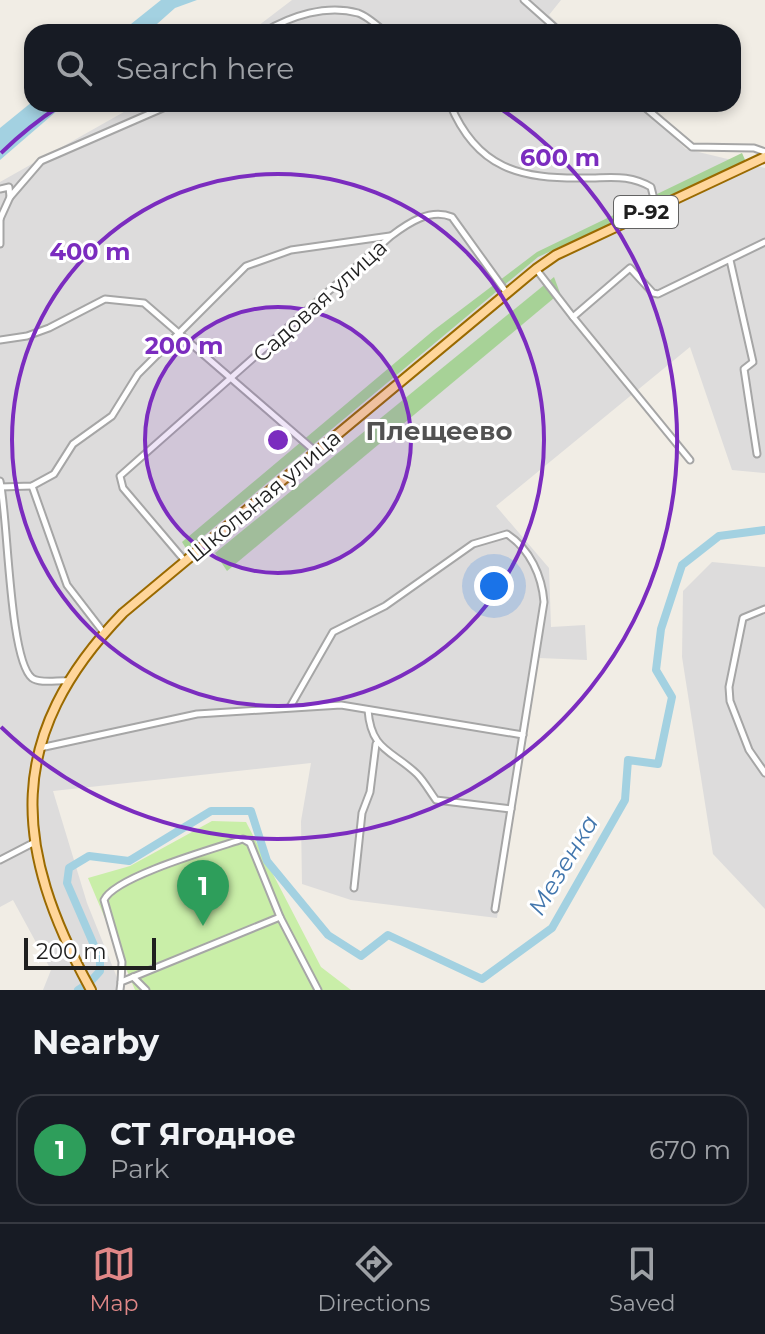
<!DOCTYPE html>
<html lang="en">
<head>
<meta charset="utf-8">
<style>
  :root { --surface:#171b24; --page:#242831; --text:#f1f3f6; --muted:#9ea1a6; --line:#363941; --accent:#e18787 }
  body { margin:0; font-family:Montserrat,sans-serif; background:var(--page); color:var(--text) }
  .scale { position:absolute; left:24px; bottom:20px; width:132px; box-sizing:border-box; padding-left:8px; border:4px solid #1f1f1f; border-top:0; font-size:22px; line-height:28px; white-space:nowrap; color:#1f1f1f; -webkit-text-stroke:6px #fff; paint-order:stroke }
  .you { position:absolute; left:494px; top:586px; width:28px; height:28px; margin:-20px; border:6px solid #fff; border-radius:50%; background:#1a73e8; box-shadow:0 0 0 12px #1a73e833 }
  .badge { display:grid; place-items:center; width:52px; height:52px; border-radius:50%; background:var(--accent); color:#fff; font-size:26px; font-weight:700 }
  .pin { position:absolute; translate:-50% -66px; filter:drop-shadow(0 2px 4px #0008) }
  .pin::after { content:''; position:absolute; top:42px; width:28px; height:24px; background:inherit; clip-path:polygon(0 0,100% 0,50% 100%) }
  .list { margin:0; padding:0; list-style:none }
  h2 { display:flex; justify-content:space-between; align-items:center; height:104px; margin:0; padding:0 32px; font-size:34px }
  h2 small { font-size:26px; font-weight:400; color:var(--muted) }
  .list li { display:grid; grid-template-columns:52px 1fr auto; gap:24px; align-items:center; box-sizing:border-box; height:112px; margin:0 16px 16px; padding:0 16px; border:2px solid var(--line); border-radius:24px }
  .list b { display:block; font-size:30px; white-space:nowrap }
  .list p { margin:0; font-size:26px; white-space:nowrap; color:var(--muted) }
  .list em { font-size:26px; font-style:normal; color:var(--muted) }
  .icon { flex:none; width:44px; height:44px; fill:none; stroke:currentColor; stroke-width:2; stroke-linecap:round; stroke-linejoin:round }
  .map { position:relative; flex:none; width:765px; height:990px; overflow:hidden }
  .search { position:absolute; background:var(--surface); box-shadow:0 4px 12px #0003; left:24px; right:24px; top:24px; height:88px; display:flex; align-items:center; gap:20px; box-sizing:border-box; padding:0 28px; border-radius:24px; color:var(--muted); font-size:30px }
  .sheet { height:232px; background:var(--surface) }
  nav { display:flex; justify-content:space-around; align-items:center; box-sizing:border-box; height:112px; border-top:2px solid var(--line); background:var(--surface); font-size:22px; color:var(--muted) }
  nav a { display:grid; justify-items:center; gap:4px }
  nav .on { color:var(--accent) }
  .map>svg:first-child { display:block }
</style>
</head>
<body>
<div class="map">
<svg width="765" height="990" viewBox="0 0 765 990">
  <rect width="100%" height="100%" fill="#f1ede5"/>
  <g fill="#dddcdc">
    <path d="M292,0H561L549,15L566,32H250Z"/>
    <path d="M138,104H640L686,149L765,168V473L732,470L690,347L496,506L549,568L551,627L585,625L587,660L539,658L497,918L351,900L302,884L301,821L311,763L53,791L87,903L122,990H43L51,970L13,900L0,907V182Z"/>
    <path d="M712,562L765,567V909L713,854L682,657L683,591Z"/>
  </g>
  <path fill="#c9eea8" d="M212,821L246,822L321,967L351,990H135L88,878L130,866Z"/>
  <g fill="#a7d297">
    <path d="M742,153L746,162L538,257L187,550L182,542L434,330L537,252Z"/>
    <path d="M554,277L560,293L227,571L215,553Z"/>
  </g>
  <g fill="#a3d1e1">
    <path d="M161,0H197L175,8L148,32H121Z"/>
    <path d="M32,102L65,104L0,160V128Z"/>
  </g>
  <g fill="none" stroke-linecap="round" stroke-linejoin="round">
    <g stroke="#a3d1e1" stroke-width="8">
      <path d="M91,981L100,971V959L67,883L69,868L89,856L129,861L211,811H251L267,861L328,935L361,956L388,935L482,979L552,928L625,800L628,760L658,764L672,697L656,670L661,629L682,565L719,536L765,530"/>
      <path d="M78,990L84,986"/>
    </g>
    <defs>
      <g id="street">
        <path d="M524,0L560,32"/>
        <path d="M264,32C291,16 326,4 358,13C367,16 378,26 385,32"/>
        <path d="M450,104C477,169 520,179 585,178C611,178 629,174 651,187L656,207"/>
        <path d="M641,104L692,147L754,148L765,152"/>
        <path d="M0,189L9,187L10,197L0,219"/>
        <path d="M10,197L41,161L172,104"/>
        <path d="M0,219V244"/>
        <path d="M730,260L753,362L744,369L757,454"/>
        <path d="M536,269L573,317L630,268L653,293L658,294L765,242"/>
        <path d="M573,317L690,460"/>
        <path d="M0,340L27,336L49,328L105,299L144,303L316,452"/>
        <path d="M0,481C8,515 9,660 32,678C40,684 58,680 69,681"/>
        <path d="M32,486L67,585L104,633"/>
        <path d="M0,487L32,486L54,474L73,444L112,416L138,374L246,266L291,250L390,236"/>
        <path d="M185,561L123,488L120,476L391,236C408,223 430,208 452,217L506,292"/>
        <path d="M765,609L743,618L729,687L730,701L749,750L765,773"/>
        <path d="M290,707L333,632L385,606L473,544L507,534C530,549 542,576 544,602L495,909"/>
        <path d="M368,710C371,751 392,750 417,774C424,781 430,792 436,800L511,809"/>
        <path d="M40,748L197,714L341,705L523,735"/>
        <path d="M0,860L33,843"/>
        <path d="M354,888L362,813L370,792L376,744"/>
        <path d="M133,977L146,990"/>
        <path d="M121,982L122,962L104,900C115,876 216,848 243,839L250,843L280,917"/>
        <path d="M120,990L121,982L280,917L318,990"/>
      </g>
      <path id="primary" d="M91,990C12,847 4,736 123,613L536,269L556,255L765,157"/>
    </defs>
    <use href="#street" stroke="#a6a6a6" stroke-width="9"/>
    <use href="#primary" stroke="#9a6a00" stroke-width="12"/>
    <use href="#street" stroke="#fff" stroke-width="5"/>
    <use href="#primary" stroke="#ffd69b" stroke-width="8"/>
  </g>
  <circle cx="278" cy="440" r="133" fill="#7b2cbf" fill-opacity=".12"/>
  <g fill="none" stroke="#7b2cbf" stroke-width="4">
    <circle cx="278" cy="440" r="133"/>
    <circle cx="278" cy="440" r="266"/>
    <path d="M1 153A399 399 0 0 1 61 105M495 105A399 399 0 1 1 1 727"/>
  </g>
  <g text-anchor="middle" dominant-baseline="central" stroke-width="6" stroke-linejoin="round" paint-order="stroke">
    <rect fill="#fff" stroke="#626262" stroke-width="2" x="614" y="196" width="64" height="32" rx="6"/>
    <g font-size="20" font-weight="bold" fill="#1f1f1f">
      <text x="646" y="212">Р-92</text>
    </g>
    <g font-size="22" fill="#1f1f1f" stroke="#fff">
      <text transform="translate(320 301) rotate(-42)">Садовая улица</text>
      <text transform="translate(264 496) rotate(-40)">Школьная улица</text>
    </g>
    <g font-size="24" font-style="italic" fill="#4276ad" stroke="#fff">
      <text transform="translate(563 865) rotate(-59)">Мезенка</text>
    </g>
    <g font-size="26" font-weight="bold" fill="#525252" stroke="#fff">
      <text x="439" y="431">Плещеево</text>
    </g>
  </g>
  <circle cx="278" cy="440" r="12" fill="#7b2cbf" stroke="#fff" stroke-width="4"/>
  <g font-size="24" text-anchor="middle" font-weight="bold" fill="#7b2cbf" stroke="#fff" stroke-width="6" stroke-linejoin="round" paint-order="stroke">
    <text x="560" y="166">600 m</text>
    <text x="90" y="260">400 m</text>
    <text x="184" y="354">200 m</text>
  </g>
</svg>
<div class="scale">200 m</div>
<div class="you"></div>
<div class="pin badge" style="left:203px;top:926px;background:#2e9e5b">1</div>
<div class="search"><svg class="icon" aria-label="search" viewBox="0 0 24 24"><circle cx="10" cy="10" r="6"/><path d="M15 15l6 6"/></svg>Search here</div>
</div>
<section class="sheet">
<h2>Nearby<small></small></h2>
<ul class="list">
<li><span class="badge" style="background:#2e9e5b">1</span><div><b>СТ Ягодное</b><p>Park</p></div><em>670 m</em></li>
</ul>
</section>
<nav>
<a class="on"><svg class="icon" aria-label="map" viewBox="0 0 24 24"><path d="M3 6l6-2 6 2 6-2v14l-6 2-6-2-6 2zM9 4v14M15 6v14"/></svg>Map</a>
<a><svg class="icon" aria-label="directions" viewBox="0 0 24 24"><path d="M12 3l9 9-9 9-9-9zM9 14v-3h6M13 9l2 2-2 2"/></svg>Directions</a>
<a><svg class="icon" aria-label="saved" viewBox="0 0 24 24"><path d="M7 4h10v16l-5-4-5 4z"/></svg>Saved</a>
</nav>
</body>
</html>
